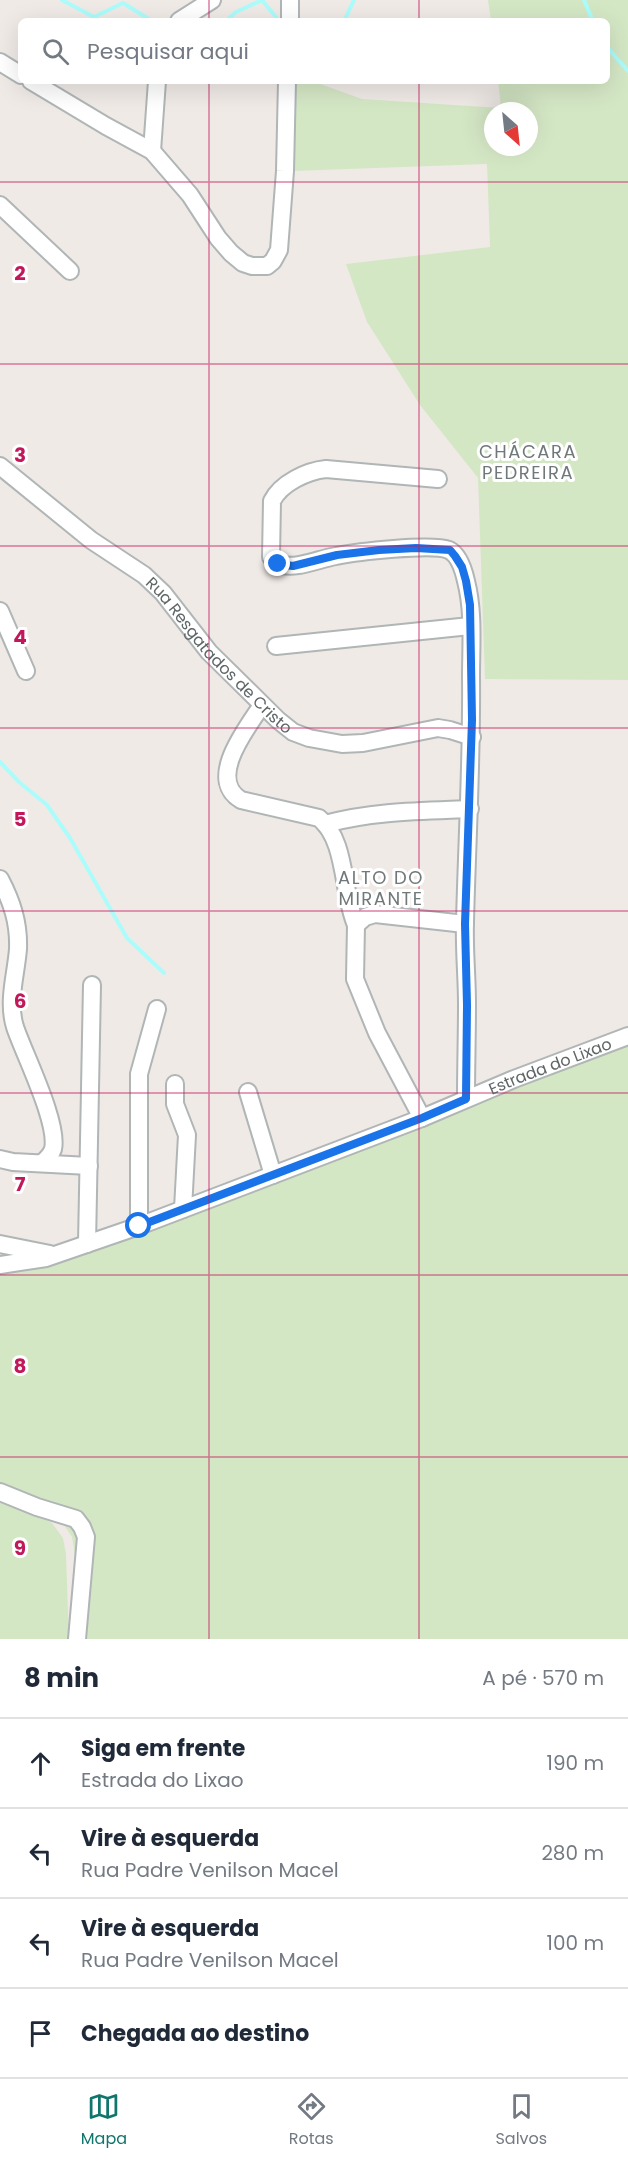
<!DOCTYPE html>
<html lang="pt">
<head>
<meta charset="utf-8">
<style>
  :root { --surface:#fff; --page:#f6f6f7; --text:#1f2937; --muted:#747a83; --line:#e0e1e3; --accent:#0f766e }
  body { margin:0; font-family:Poppins,sans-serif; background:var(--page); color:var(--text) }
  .compass { position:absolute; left:484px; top:102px; width:54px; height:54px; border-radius:50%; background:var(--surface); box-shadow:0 6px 24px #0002; rotate:153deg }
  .stop { position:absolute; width:18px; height:18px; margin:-14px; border:4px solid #1a73e8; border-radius:50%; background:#fff }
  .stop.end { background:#1a73e8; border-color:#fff; box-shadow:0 2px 6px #0008 }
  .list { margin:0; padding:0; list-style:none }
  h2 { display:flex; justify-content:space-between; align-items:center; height:78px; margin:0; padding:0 24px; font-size:26px }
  h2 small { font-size:20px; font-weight:400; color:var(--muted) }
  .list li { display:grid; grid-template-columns:39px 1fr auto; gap:18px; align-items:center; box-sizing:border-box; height:90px; padding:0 24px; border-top:2px solid var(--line) }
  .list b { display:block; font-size:22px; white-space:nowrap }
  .list p { margin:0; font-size:20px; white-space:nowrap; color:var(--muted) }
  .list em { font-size:20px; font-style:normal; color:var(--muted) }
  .icon { flex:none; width:33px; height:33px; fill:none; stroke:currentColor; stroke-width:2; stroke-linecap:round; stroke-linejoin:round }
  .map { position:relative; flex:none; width:628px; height:1639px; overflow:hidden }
  .search { position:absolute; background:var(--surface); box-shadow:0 6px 24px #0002; left:18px; right:18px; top:18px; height:66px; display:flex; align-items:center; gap:15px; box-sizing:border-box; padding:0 21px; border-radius:9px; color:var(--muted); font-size:22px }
  .sheet { height:438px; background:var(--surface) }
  nav { display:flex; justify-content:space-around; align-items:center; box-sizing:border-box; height:84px; border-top:2px solid var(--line); background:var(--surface); font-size:16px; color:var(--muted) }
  nav a { display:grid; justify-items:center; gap:3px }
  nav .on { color:var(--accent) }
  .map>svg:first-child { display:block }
</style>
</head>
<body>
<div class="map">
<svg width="628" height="1639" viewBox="0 0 628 1639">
  <rect width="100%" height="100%" fill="#f0eae7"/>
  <g fill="#d4e7c5" fill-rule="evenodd">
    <path d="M488,0H628V680L485,679L478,478L420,405L367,322L346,264L490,247L487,164L294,171L296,81H312L362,99L501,108L498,81H607V21H491ZM493,111H529V147H493Z"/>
    <path d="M628,1040V1639H73L75,1556L72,1537L62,1522L0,1488V1270Z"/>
    <path d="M0,1497L52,1523L63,1538L66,1554L69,1639H0Z"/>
  </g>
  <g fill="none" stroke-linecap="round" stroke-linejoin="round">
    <g stroke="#abfcfb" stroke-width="4">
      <path d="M62,0L94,17L123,3L152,21"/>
      <path d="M584,0L593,21"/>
      <path d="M226,21L236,12L262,0L279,21"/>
      <path d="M344,21L354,0"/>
      <path d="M607,47L628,71"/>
      <path d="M0,762L19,782L47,805L70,838L127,938L164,973"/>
    </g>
    <defs>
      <g id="minor">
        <path d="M290,0V21"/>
        <path d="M179,21L212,0"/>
        <path d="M0,62L21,75"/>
        <path d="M31,81L106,126L152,151L190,195L218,238L231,253L243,263L252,266H267L273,261L279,250L285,171L287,81"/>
        <path d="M152,151L157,81"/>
        <path d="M0,205L70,271"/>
        <path id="s1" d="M0,466L91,540L144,575L163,593L209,652L278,720L293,732L309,738L342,744L363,743L438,728L450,730L472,737"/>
        <path d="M438,479L326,469C307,471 281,483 272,501L271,557L278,564C297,570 318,559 336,556C356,552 432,543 449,550C459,555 464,572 466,581C474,612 471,646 471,677C472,759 467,840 465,922C464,949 467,976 467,1004C467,1035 466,1067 466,1099"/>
        <path d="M0,611L26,671"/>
        <path d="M276,646L470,626"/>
        <path d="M262,705C247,728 206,779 241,800L319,818C347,840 342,894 356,925"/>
        <path d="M325,824C373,811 421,811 470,809"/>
        <path d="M0,879C12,902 19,923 18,949C16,975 7,1001 15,1027C24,1054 59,1123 53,1149C51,1155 47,1159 42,1163"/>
        <path d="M175,1084V1104L187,1135L183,1209"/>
        <path d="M248,1092L273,1175"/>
        <path d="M422,1118L377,1033L355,979L356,925L365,917L375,914L465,924"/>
        <path d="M0,1159L13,1162L89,1166"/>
        <path d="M139,1226V1074L157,1009"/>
        <path d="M0,1244L50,1254"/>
        <path d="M87,1244L92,985"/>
        <path id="s2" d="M0,1265L46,1258L139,1226L422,1118L514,1079L628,1036"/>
        <path d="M0,1492L37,1507L76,1519L82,1527L86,1537L77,1639"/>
      </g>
    </defs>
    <use href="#minor" stroke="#b0b5b6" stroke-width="20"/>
    <use href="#minor" stroke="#fff" stroke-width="16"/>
  </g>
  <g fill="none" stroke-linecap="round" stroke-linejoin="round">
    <path stroke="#1a73e8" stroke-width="8" d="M139,1226L422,1118L466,1099L467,1005L465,924L472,720L470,605L466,581L462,567L455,556L450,550L416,548L379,550L337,555L293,566L278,564"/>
  </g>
  <path fill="none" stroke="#c2185b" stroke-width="1.5" stroke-opacity="0.55" d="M209,0V21M419,0V21M209,81V1639M419,81V1639M0,182H628M0,364H628M0,546H628M0,728H628M0,911H628M0,1093H628M0,1275H628M0,1457H628"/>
  <g text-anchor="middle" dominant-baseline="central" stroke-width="6" stroke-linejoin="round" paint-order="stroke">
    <g font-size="16" fill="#5f6667" stroke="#fff">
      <text stroke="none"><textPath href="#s1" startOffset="291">Rua Resgatados de Cristo</textPath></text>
      <text stroke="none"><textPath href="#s2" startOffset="586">Estrada do Lixao</textPath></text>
    </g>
    <g font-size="18" letter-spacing="1.5" fill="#707879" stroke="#fff">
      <text x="528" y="451">CHÁCARA<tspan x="528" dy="21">PEDREIRA</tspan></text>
      <text x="381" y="877">ALTO DO<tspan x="381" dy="21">MIRANTE</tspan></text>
    </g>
  </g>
  <g font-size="20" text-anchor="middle" font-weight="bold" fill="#c2185b" stroke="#fff" stroke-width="6" stroke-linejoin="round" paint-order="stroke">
    <text x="20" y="280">2</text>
    <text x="20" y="462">3</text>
    <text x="20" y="644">4</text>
    <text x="20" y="826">5</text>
    <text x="20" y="1008">6</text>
    <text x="20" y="1191">7</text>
    <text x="20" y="1373">8</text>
    <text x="20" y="1555">9</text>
  </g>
</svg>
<svg class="compass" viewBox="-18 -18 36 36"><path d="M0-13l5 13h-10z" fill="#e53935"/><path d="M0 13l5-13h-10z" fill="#747a83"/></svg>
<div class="stop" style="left:139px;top:1226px"></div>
<div class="stop end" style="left:278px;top:564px"></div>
<div class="search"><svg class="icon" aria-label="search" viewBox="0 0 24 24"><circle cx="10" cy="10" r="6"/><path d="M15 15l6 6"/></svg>Pesquisar aqui</div>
</div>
<section class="sheet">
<h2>8 min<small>A pé · 570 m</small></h2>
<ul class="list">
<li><svg class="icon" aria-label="ahead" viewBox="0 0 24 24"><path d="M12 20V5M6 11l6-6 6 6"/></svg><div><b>Siga em frente</b><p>Estrada do Lixao</p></div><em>190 m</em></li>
<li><svg class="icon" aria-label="left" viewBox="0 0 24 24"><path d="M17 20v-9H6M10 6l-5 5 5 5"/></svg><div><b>Vire à esquerda</b><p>Rua Padre Venilson Macel</p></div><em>280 m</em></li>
<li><svg class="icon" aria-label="left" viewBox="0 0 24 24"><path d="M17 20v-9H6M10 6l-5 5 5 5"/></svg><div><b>Vire à esquerda</b><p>Rua Padre Venilson Macel</p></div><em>100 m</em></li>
<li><svg class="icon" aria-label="arrive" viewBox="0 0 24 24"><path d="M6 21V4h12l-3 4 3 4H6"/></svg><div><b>Chegada ao destino</b></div></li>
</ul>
</section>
<nav>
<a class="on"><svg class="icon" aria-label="map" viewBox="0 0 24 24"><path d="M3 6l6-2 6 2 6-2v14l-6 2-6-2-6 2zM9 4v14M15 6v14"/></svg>Mapa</a>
<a><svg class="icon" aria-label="directions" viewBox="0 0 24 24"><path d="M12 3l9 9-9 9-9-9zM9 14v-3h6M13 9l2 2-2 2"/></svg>Rotas</a>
<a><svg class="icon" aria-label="saved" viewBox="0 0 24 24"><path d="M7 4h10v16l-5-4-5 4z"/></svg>Salvos</a>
</nav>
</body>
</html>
